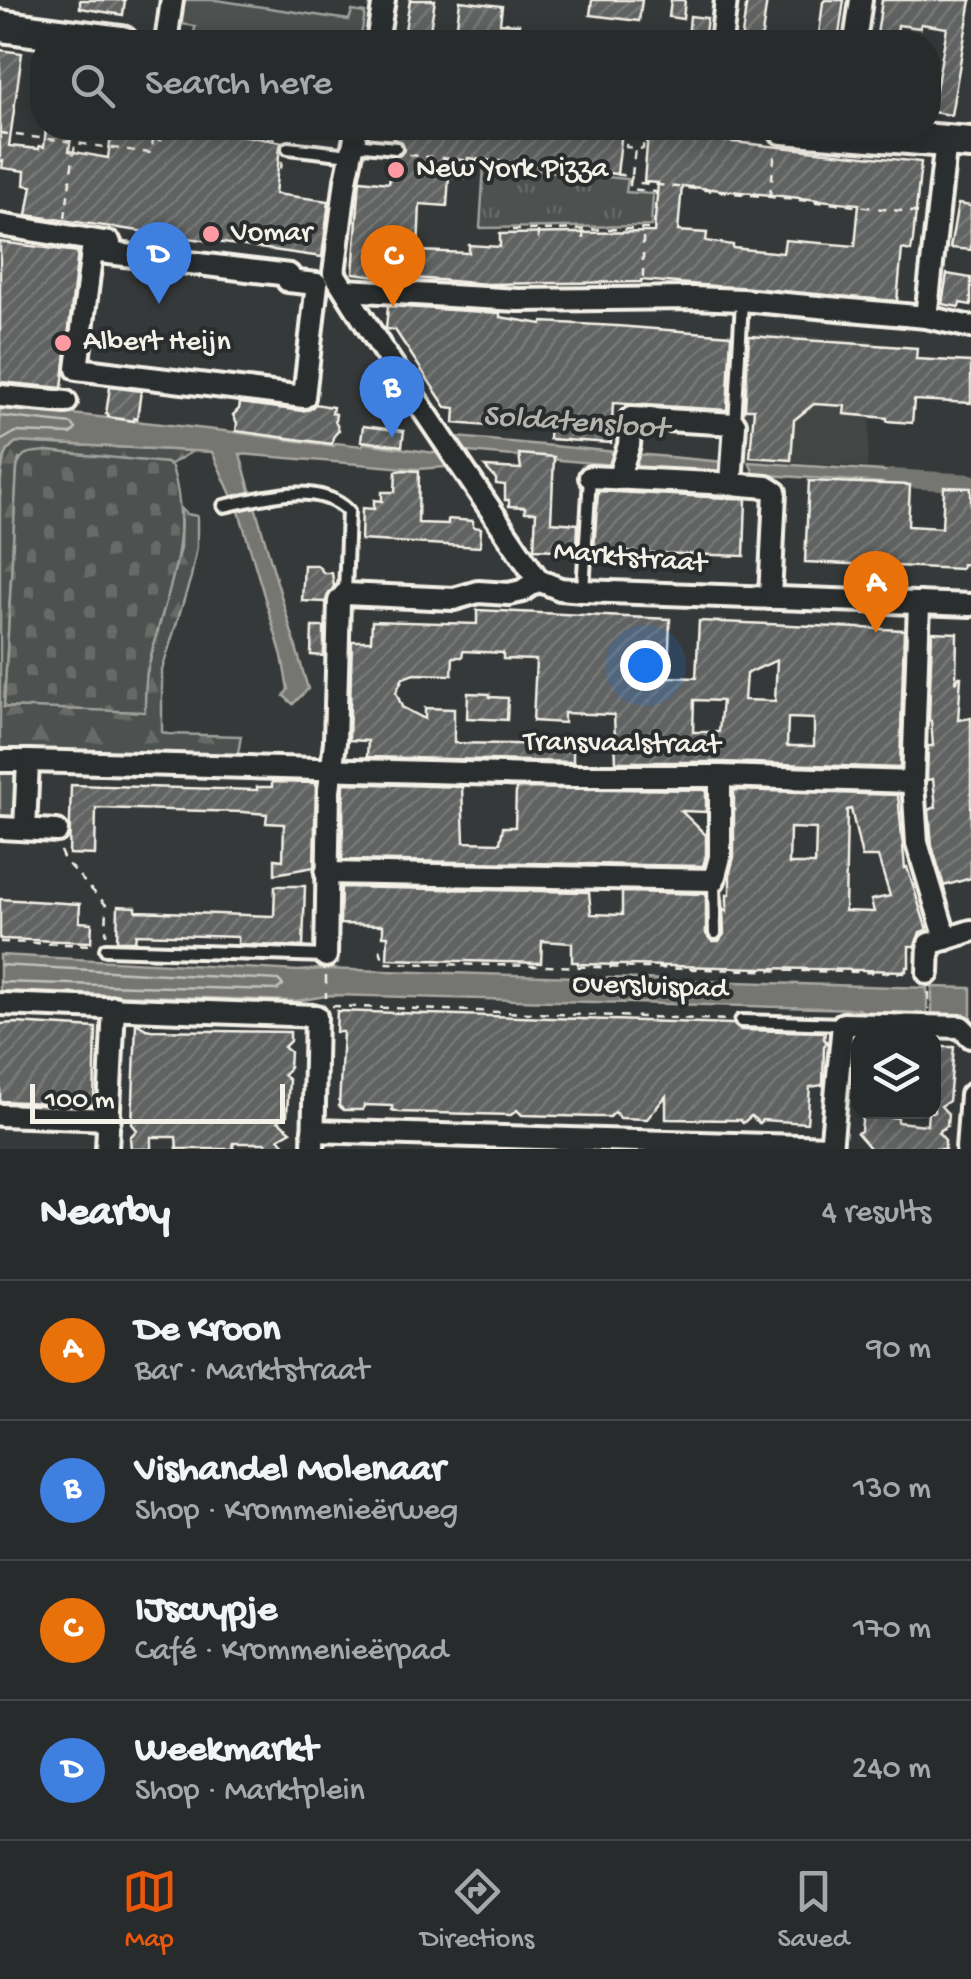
<!DOCTYPE html>
<html lang="en">
<head>
<meta charset="utf-8">
<style>
  :root { --surface:#282b2b; --page:#343737; --text:#f1f3f6; --muted:#a5a7a9; --line:#444747; --accent:#ea580c }
  body { margin:0; font-family:"Gochi Hand",sans-serif; background:var(--page); color:var(--text) }
  .controls { position:absolute; right:30px; bottom:30px; display:grid; overflow:hidden; border-radius:20px; box-shadow:0 5px 25px #0003 }
  .controls button { width:90px; height:90px; display:grid; place-items:center; padding:0; border:0; border-bottom:2px solid var(--line); background:var(--surface); color:var(--text); font:50px sans-serif }
  .scale { position:absolute; left:30px; bottom:25px; width:255px; box-sizing:border-box; padding-left:10px; border:5px solid #f4f1e8; border-top:0; font-size:28px; line-height:35px; white-space:nowrap; color:#f4f1e8; -webkit-text-stroke:8px #2a2d2e; paint-order:stroke }
  .you { position:absolute; left:645px; top:665px; width:35px; height:35px; margin:-25px; border:8px solid #fff; border-radius:50%; background:#1a73e8; box-shadow:0 0 0 15px #1a73e833 }
  .badge { display:grid; place-items:center; width:65px; height:65px; border-radius:50%; background:var(--accent); color:#fff; font-size:32px; font-weight:700 }
  .pin { position:absolute; translate:-50% -82px; filter:drop-shadow(0 2px 5px #0008) }
  .pin::after { content:''; position:absolute; top:52px; width:35px; height:30px; background:inherit; clip-path:polygon(0 0,100% 0,50% 100%) }
  .list { margin:0; padding:0; list-style:none }
  h2 { display:flex; justify-content:space-between; align-items:center; height:130px; margin:0; padding:0 40px; font-size:42px }
  h2 small { font-size:32px; font-weight:400; color:var(--muted) }
  .list li { display:grid; grid-template-columns:65px 1fr auto; gap:30px; align-items:center; box-sizing:border-box; height:140px; padding:0 40px; border-top:2px solid var(--line) }
  .list b { display:block; font-size:38px; white-space:nowrap }
  .list p { margin:0; font-size:32px; white-space:nowrap; color:var(--muted) }
  .list em { font-size:32px; font-style:normal; color:var(--muted) }
  .icon { flex:none; width:55px; height:55px; fill:none; stroke:currentColor; stroke-width:2; stroke-linecap:round; stroke-linejoin:round }
  .map { position:relative; flex:none; width:971px; height:1149px; overflow:hidden }
  .search { position:absolute; background:var(--surface); box-shadow:0 5px 25px #0003; left:30px; right:30px; top:30px; height:110px; display:flex; align-items:center; gap:25px; box-sizing:border-box; padding:0 35px; border-radius:40px; color:var(--muted); font-size:38px }
  .sheet { height:690px; background:var(--surface) }
  nav { display:flex; justify-content:space-around; align-items:center; box-sizing:border-box; height:140px; border-top:2px solid var(--line); background:var(--surface); font-size:28px; color:var(--muted) }
  nav a { display:grid; justify-items:center; gap:5px }
  nav .on { color:var(--accent) }
  .map>svg:first-child { display:block }
</style>
</head>
<body>
<div class="map">
<svg width="971" height="1149" viewBox="0 0 971 1149">
  <defs>
    <pattern id="forest-firs" width="22" height="20" patternUnits="userSpaceOnUse" patternTransform="scale(2.5)"><rect width="22" height="20" fill="#4e514f"/><path d="M5 1l3.5 6h-7zM16 11l3.5 6h-7z" fill="#686a68"/></pattern>
    <pattern id="cemetery-stones" width="16" height="16" patternUnits="userSpaceOnUse" patternTransform="scale(2.5)"><rect width="16" height="16" fill="#4e514f"/><path d="M2 7V4a2 2 0 0 1 4 0v3zM10 15v-3a2 2 0 0 1 4 0v3z" fill="#686a68"/></pattern>
    <pattern id="park-tufts" width="24" height="20" patternUnits="userSpaceOnUse" patternTransform="scale(2.5)"><rect width="24" height="20" fill="#4e514f"/><path d="M3 7l-1-3M5 7V3M7 7l1-3M15 17l-1-3M17 17v-4M19 17l1-3" fill="none" stroke="#686a68"/></pattern>
    <pattern id="building-hatch" width="6" height="6" patternUnits="userSpaceOnUse" patternTransform="scale(2.5)"><rect width="6" height="6" fill="#616362"/><path d="M-1 1l2-2M0 6l6-6M5 7l2-2" fill="none" stroke="#787a78"/></pattern>
  </defs>
  <rect width="100%" height="100%" fill="#363939"/>
  <filter id="ink" filterUnits="userSpaceOnUse"><feTurbulence type="fractalNoise" baseFrequency=".01" numOctaves="2"/><feDisplacementMap in="SourceGraphic" scale="20" xChannelSelector="R" yChannelSelector="G"/><feConvolveMatrix kernelMatrix="1 2 1 2 8 2 1 2 1" color-interpolation-filters="sRGB"/></filter>
  <g filter="url(#ink)">
    <path fill="#434645" d="M745,332L876,341L867,467L742,460L740,407Z"/>
    <g fill="#4e514f" stroke="#a1a19c" stroke-width="2.5">
      <path d="M184,0H216L349,20L352,11L365,13L360,42H244L194,35L195,26L181,24Z"/>
      <path d="M0,773H17L15,823L0,822Z"/>
    </g>
    <path fill="url(#forest-firs)" stroke="#a1a19c" stroke-width="2.5" d="M16,442L193,451L169,465L166,463L19,459L17,469L4,707L144,711L146,676L180,548L181,509L187,514L197,516V547L191,577L162,670V732L167,734L241,736L237,759L0,752V496C1,476 0,454 16,442Z"/>
    <path fill="url(#cemetery-stones)" stroke="#a1a19c" stroke-width="2.5" d="M47,451L166,463L172,467C196,548 162,596 147,673C145,685 145,699 145,712L4,707L17,469C21,450 30,453 47,451Z"/>
    <path fill="url(#park-tufts)" stroke="#a1a19c" stroke-width="2.5" d="M484,165L628,179L626,192L653,194L651,226L480,228Z"/>
    <g fill="#757572" stroke="#a8a7a1" stroke-width="2.5">
      <path d="M0,406L233,432L334,446L336,443L362,446L364,443L435,453L457,437L616,452L615,465L468,452L446,467L417,469L240,454L251,494L233,499L212,452L16,442C0,453 1,476 0,496Z"/>
      <path d="M636,454L724,462L723,475L631,467Z"/>
      <path d="M749,462L913,473V485L754,474Z"/>
      <path d="M255,506L308,689L293,704L284,696L288,689L282,656L239,511Z"/>
      <path d="M0,955L299,971L321,969L927,988V1015L866,1014L859,1009L332,995L296,1001L0,991Z"/>
      <path d="M932,987L971,988V1021L963,1018L932,1015Z"/>
    </g>
    <g fill="none" stroke-linecap="round" stroke-linejoin="round">
      <g stroke="#c1bfb9" stroke-width="2.5">
        <path d="M0,416L72,424L76,429L71,434L16,432L0,441"/>
        <path d="M0,965L278,980L283,985L277,990L0,982"/>
      </g>
      <path stroke="#757572" stroke-width="18" d="M892,478L971,483"/>
    </g>
    <g fill="url(#building-hatch)" stroke="#f4f1e8" stroke-width="2.5" fill-rule="evenodd">
      <path d="M80,0H125L123,15L80,8Z"/>
      <path d="M410,0H435L428,42H403Z"/>
      <path d="M592,0H642L639,21L590,15Z"/>
      <path d="M671,0H685L683,19L669,17Z"/>
      <path d="M747,0H767L761,42H741Z"/>
      <path d="M825,0H844L838,42H818L823,2Z"/>
      <path d="M882,0H971L951,115L932,112L947,28L921,24L920,28L898,25L896,42H876Z"/>
      <path d="M460,1L502,6L500,23L519,24L517,42L455,41Z"/>
      <path d="M690,16L707,18L704,41L688,39Z"/>
      <path d="M0,50L22,53L9,146L39,149V146L44,147L46,128H72L69,151L108,158L112,128H136L135,137L161,140L163,128H195L282,142L280,146L275,194L329,201L322,257L27,215L32,186L24,185L25,171L2,168L3,161H0Z"/>
      <path d="M394,128H592L622,131L617,174L468,158L465,178L449,176L447,206L420,204L418,251L469,253V245L500,247V234L654,232L658,183L644,182L648,133L921,162L913,240L911,251L902,249L897,301L641,280V282L487,284L414,278L415,280H408L353,273L360,180L389,183L392,156L400,155L404,150L402,142L393,139ZM682,186L859,204L855,246L785,240L783,253L733,248V245L706,241L707,233L678,231Z"/>
      <path d="M958,204L971,206V250L950,248Z"/>
      <path d="M0,242L78,252L62,388L0,382Z"/>
      <path d="M947,274L971,278V305L960,303L959,307L942,304Z"/>
      <path d="M388,306L500,313V317L542,324L543,322L617,326L731,335L727,410L613,403L611,443L549,439L550,424L517,422L518,419L487,416V426L454,423L455,408L446,407L395,330L386,329Z"/>
      <path d="M749,336L917,348L916,359L971,362V403L914,400L912,423L887,421V418L844,414L845,406L814,404L794,420L791,460L750,457L754,409H745Z"/>
      <path d="M110,387L141,391L137,419L134,418V421L108,417V414H106Z"/>
      <path d="M240,403L302,411L310,409L315,404L333,407L332,413L336,414L335,421L339,430L333,437L332,444L236,431L237,423L233,415L239,409Z"/>
      <path d="M363,426L404,431L402,446L361,441Z"/>
      <path d="M519,454L554,457L551,522L578,524L577,551L534,549L536,512H525V507L509,506V500H505V485L496,484V479L485,467L521,469Z"/>
      <path d="M404,470L419,471L418,523L448,524V519L473,521V527L481,528L480,547L361,540L362,508L374,509V500L382,501V492H395L396,471Z"/>
      <path d="M809,481L910,485L908,526L942,528L944,487L971,488V565L962,564L961,569L805,562Z"/>
      <path d="M598,491L746,499L744,556L594,551Z"/>
      <path d="M304,565H317L324,573H332L334,586L325,602L302,601Z"/>
      <path d="M477,610L670,619L668,677L696,678L699,621L904,630L900,768L720,762H616L614,715L564,713V723L533,721L536,660L503,659V653L463,651L462,657H453L452,675L414,674L403,678L396,692L402,707L425,719V708L454,709V743L573,745V762L367,757L368,741L349,740L352,641H371L372,621L477,624ZM777,660L775,701L744,700L746,674ZM694,700L722,701L719,732H693ZM788,718L814,719V746H787Z"/>
      <path d="M312,627H324V656L311,655Z"/>
      <path d="M932,632L957,633L956,683L959,677H961L958,720L971,718V878L944,886L932,846L929,810L936,807L933,779L927,780L928,746H933L931,721L929,720Z"/>
      <path d="M468,693L490,694V697L508,698L507,720L467,718Z"/>
      <path d="M272,782L316,783L314,867L275,874V859L283,860L284,824L266,823L267,814L243,812L96,808L95,855L69,854L71,785L257,790V787H272Z"/>
      <path d="M344,783L462,787L464,842L500,843L503,827H515L516,788L706,790V812L681,811L706,835V855L703,866L342,860Z"/>
      <path d="M734,790L898,795L905,868L907,867L927,930L920,932L915,946H909V967H906V971L578,964V962H572V943L542,941L541,963L387,959L388,936H383V925L340,924L341,887L589,892L591,914L622,915V892L706,894V934L712,941H719L724,934L723,908L727,912V894H730V872L734,857ZM851,809L862,857H878L890,896L871,900L874,912L845,911L847,810ZM790,828L816,829L815,864H789Z"/>
      <path d="M275,886H305L303,947L238,944V937L136,934L135,941H117L118,906L136,907V911L274,916Z"/>
      <path d="M0,899L80,904L79,922L92,923L91,942L0,939Z"/>
      <path d="M337,1011L733,1024L741,1030L825,1032L824,1039L827,1042L824,1046L823,1085L810,1087L807,1123L762,1120L759,1123L751,1116L743,1123L740,1120H734L666,1119V1096L647,1119L620,1118L615,1112L610,1117H595L522,1115L517,1110L511,1115L399,1112L392,1110V1106L364,1105L363,1110H344L339,1106L343,1032H336Z"/>
      <path d="M16,1023L96,1028L94,1105L0,1101V1024Z"/>
      <path d="M136,1023L146,1029L151,1030L290,1032V1041L284,1047L290,1052L289,1069L283,1075L289,1080L287,1115L278,1121L291,1131L279,1138L289,1149H265L266,1143H233L234,1149H177L176,1137H151V1149H131L130,1137L137,1130L132,1124Z"/>
      <path d="M934,1047H954L949,1101L941,1106L948,1114L947,1126L938,1132L945,1140V1149H871L857,1133L861,1131L863,1112H882L881,1116L898,1118V1122L927,1125L928,1112H934Z"/>
    </g>
    <g fill="none" stroke-linecap="round" stroke-linejoin="round">
      <defs>
        <g id="lane">
          <path d="M353,144L396,148"/>
          <path d="M288,148L350,155"/>
          <path d="M735,424L742,301"/>
          <path d="M224,506C262,498 317,480 348,511L345,593"/>
          <path d="M583,590L590,477"/>
          <path d="M714,880L715,933"/>
          <path d="M106,949L326,956"/>
          <path d="M741,1021L843,1024"/>
        </g>
        <g id="street">
          <path d="M166,42L172,0"/>
          <path d="M377,42L384,0"/>
          <path d="M721,42L726,0"/>
          <path d="M855,42L861,0"/>
          <path d="M0,225L110,243"/>
          <path d="M92,251L289,275L288,281L317,284L304,397L77,369Z"/>
          <path d="M334,273L380,346L538,580L560,589L583,591L971,605"/>
          <path d="M334,273L346,180L357,128"/>
          <path d="M346,290L518,300L693,298L742,300L926,317L971,327"/>
          <path d="M926,317L946,141"/>
          <path d="M0,396L66,402"/>
          <path d="M590,477L731,484L767,487L775,492L770,598"/>
          <path d="M618,479L629,445L631,418L735,424L731,484"/>
          <path d="M919,603L913,782L917,843L946,939"/>
          <path d="M0,761H28L25,829"/>
          <path d="M28,761L571,776H720L913,782"/>
          <path d="M0,828L57,831"/>
          <path d="M326,873L714,880L720,857V776"/>
          <path d="M326,956L329,790L335,742L339,601L345,594L454,599L478,592L509,594L522,591L538,580"/>
          <path d="M928,973L929,944L971,931"/>
          <path d="M0,1004L316,1016L313,1149"/>
          <path d="M0,1115L110,1119"/>
          <path d="M313,1131L831,1147"/>
          <path d="M107,1149L114,1007"/>
          <path d="M831,1149L843,1024L961,1027L971,1037"/>
          <path d="M967,1149L971,1095"/>
        </g>
        <g id="secondary">
          <path d="M0,26L122,42"/>
          <path d="M783,128L971,143"/>
        </g>
      </defs>
      <use href="#lane" stroke="#f4f1e8" stroke-width="18"/>
      <use href="#street" stroke="#f4f1e8" stroke-width="28"/>
      <use href="#secondary" stroke="#f4f1e8" stroke-width="38"/>
      <g stroke="#f4f1e8" stroke-width="2.5" stroke-dasharray="8 8" stroke-linecap="butt">
        <path d="M84,128L83,135L98,136L96,145"/>
        <path d="M219,128L277,138"/>
        <path d="M247,128L286,133"/>
        <path d="M628,128L626,147L635,148"/>
        <path d="M0,133L73,142"/>
        <path d="M99,137L102,128"/>
        <path d="M409,155L632,176L630,182L921,213"/>
        <path d="M282,161L281,168L283,171"/>
        <path d="M632,175L635,148L643,149L644,128"/>
        <path d="M770,196L775,150"/>
        <path d="M65,218L75,143L151,153L155,128"/>
        <path d="M512,230L654,229L656,192L630,189V183"/>
        <path d="M538,231V247"/>
        <path d="M583,231L584,247"/>
        <path d="M643,277V230"/>
        <path d="M60,851L64,860L107,906L106,935"/>
        <path d="M0,942L95,945"/>
        <path d="M380,949L384,963L910,973"/>
        <path d="M326,976V998"/>
        <path d="M929,992V1009"/>
        <path d="M332,1006L729,1020"/>
      </g>
      <use href="#lane" stroke="#2a2d2e" stroke-width="10"/>
      <use href="#street" stroke="#2a2d2e" stroke-width="20"/>
      <use href="#secondary" stroke="#2a2d2e" stroke-width="30"/>
    </g>
  </g>
  <g fill="#ff9aa2" stroke="#2a2d2e" stroke-width="4">
    <circle cx="396" cy="170" r="10"/>
    <circle cx="211" cy="234" r="10"/>
    <circle cx="63" cy="343" r="10"/>
  </g>
  <g text-anchor="middle" dominant-baseline="central" stroke-width="8" stroke-linejoin="round" paint-order="stroke">
    <g font-size="30" fill="#f4f1e8" stroke="#2a2d2e" text-anchor="start">
      <text x="416" y="170">New York Pizza</text>
      <text x="231" y="234">Vomar</text>
      <text x="83" y="343">Albert Heijn</text>
    </g>
    <g font-size="30" fill="#f4f1e8" stroke="#2a2d2e">
      <text transform="translate(630 559) rotate(5)">Marktstraat</text>
      <text transform="translate(622 745) rotate(1)">Transvaalstraat</text>
      <text transform="translate(650 988) rotate(2)">Oversluispad</text>
    </g>
    <g font-size="32" font-style="italic" fill="#b4b3ad" stroke="#2a2d2e">
      <text transform="translate(575 424) rotate(4)">Soldatensloot</text>
    </g>
  </g>
</svg>
<div class="controls">
<button><svg class="icon" aria-label="layers" viewBox="0 0 24 24"><path d="M12 4l9 5-9 5-9-5zM3 14l9 5 9-5"/></svg></button>
</div>
<div class="scale">100 m</div>
<div class="you"></div>
<div class="pin badge" style="left:876px;top:633px;background:#e8710a">A</div>
<div class="pin badge" style="left:392px;top:438px;background:#3f7fe0">B</div>
<div class="pin badge" style="left:393px;top:307px;background:#e8710a">C</div>
<div class="pin badge" style="left:159px;top:304px;background:#3f7fe0">D</div>
<div class="search"><svg class="icon" aria-label="search" viewBox="0 0 24 24"><circle cx="10" cy="10" r="6"/><path d="M15 15l6 6"/></svg>Search here</div>
</div>
<section class="sheet">
<h2>Nearby<small>4 results</small></h2>
<ul class="list">
<li><span class="badge" style="background:#e8710a">A</span><div><b>De Kroon</b><p>Bar · Marktstraat</p></div><em>90 m</em></li>
<li><span class="badge" style="background:#3f7fe0">B</span><div><b>Vishandel Molenaar</b><p>Shop · Krommenieërweg</p></div><em>130 m</em></li>
<li><span class="badge" style="background:#e8710a">C</span><div><b>IJscuypje</b><p>Café · Krommenieërpad</p></div><em>170 m</em></li>
<li><span class="badge" style="background:#3f7fe0">D</span><div><b>Weekmarkt</b><p>Shop · Marktplein</p></div><em>240 m</em></li>
</ul>
</section>
<nav>
<a class="on"><svg class="icon" aria-label="map" viewBox="0 0 24 24"><path d="M3 6l6-2 6 2 6-2v14l-6 2-6-2-6 2zM9 4v14M15 6v14"/></svg>Map</a>
<a><svg class="icon" aria-label="directions" viewBox="0 0 24 24"><path d="M12 3l9 9-9 9-9-9zM9 14v-3h6M13 9l2 2-2 2"/></svg>Directions</a>
<a><svg class="icon" aria-label="saved" viewBox="0 0 24 24"><path d="M7 4h10v16l-5-4-5 4z"/></svg>Saved</a>
</nav>
</body>
</html>
